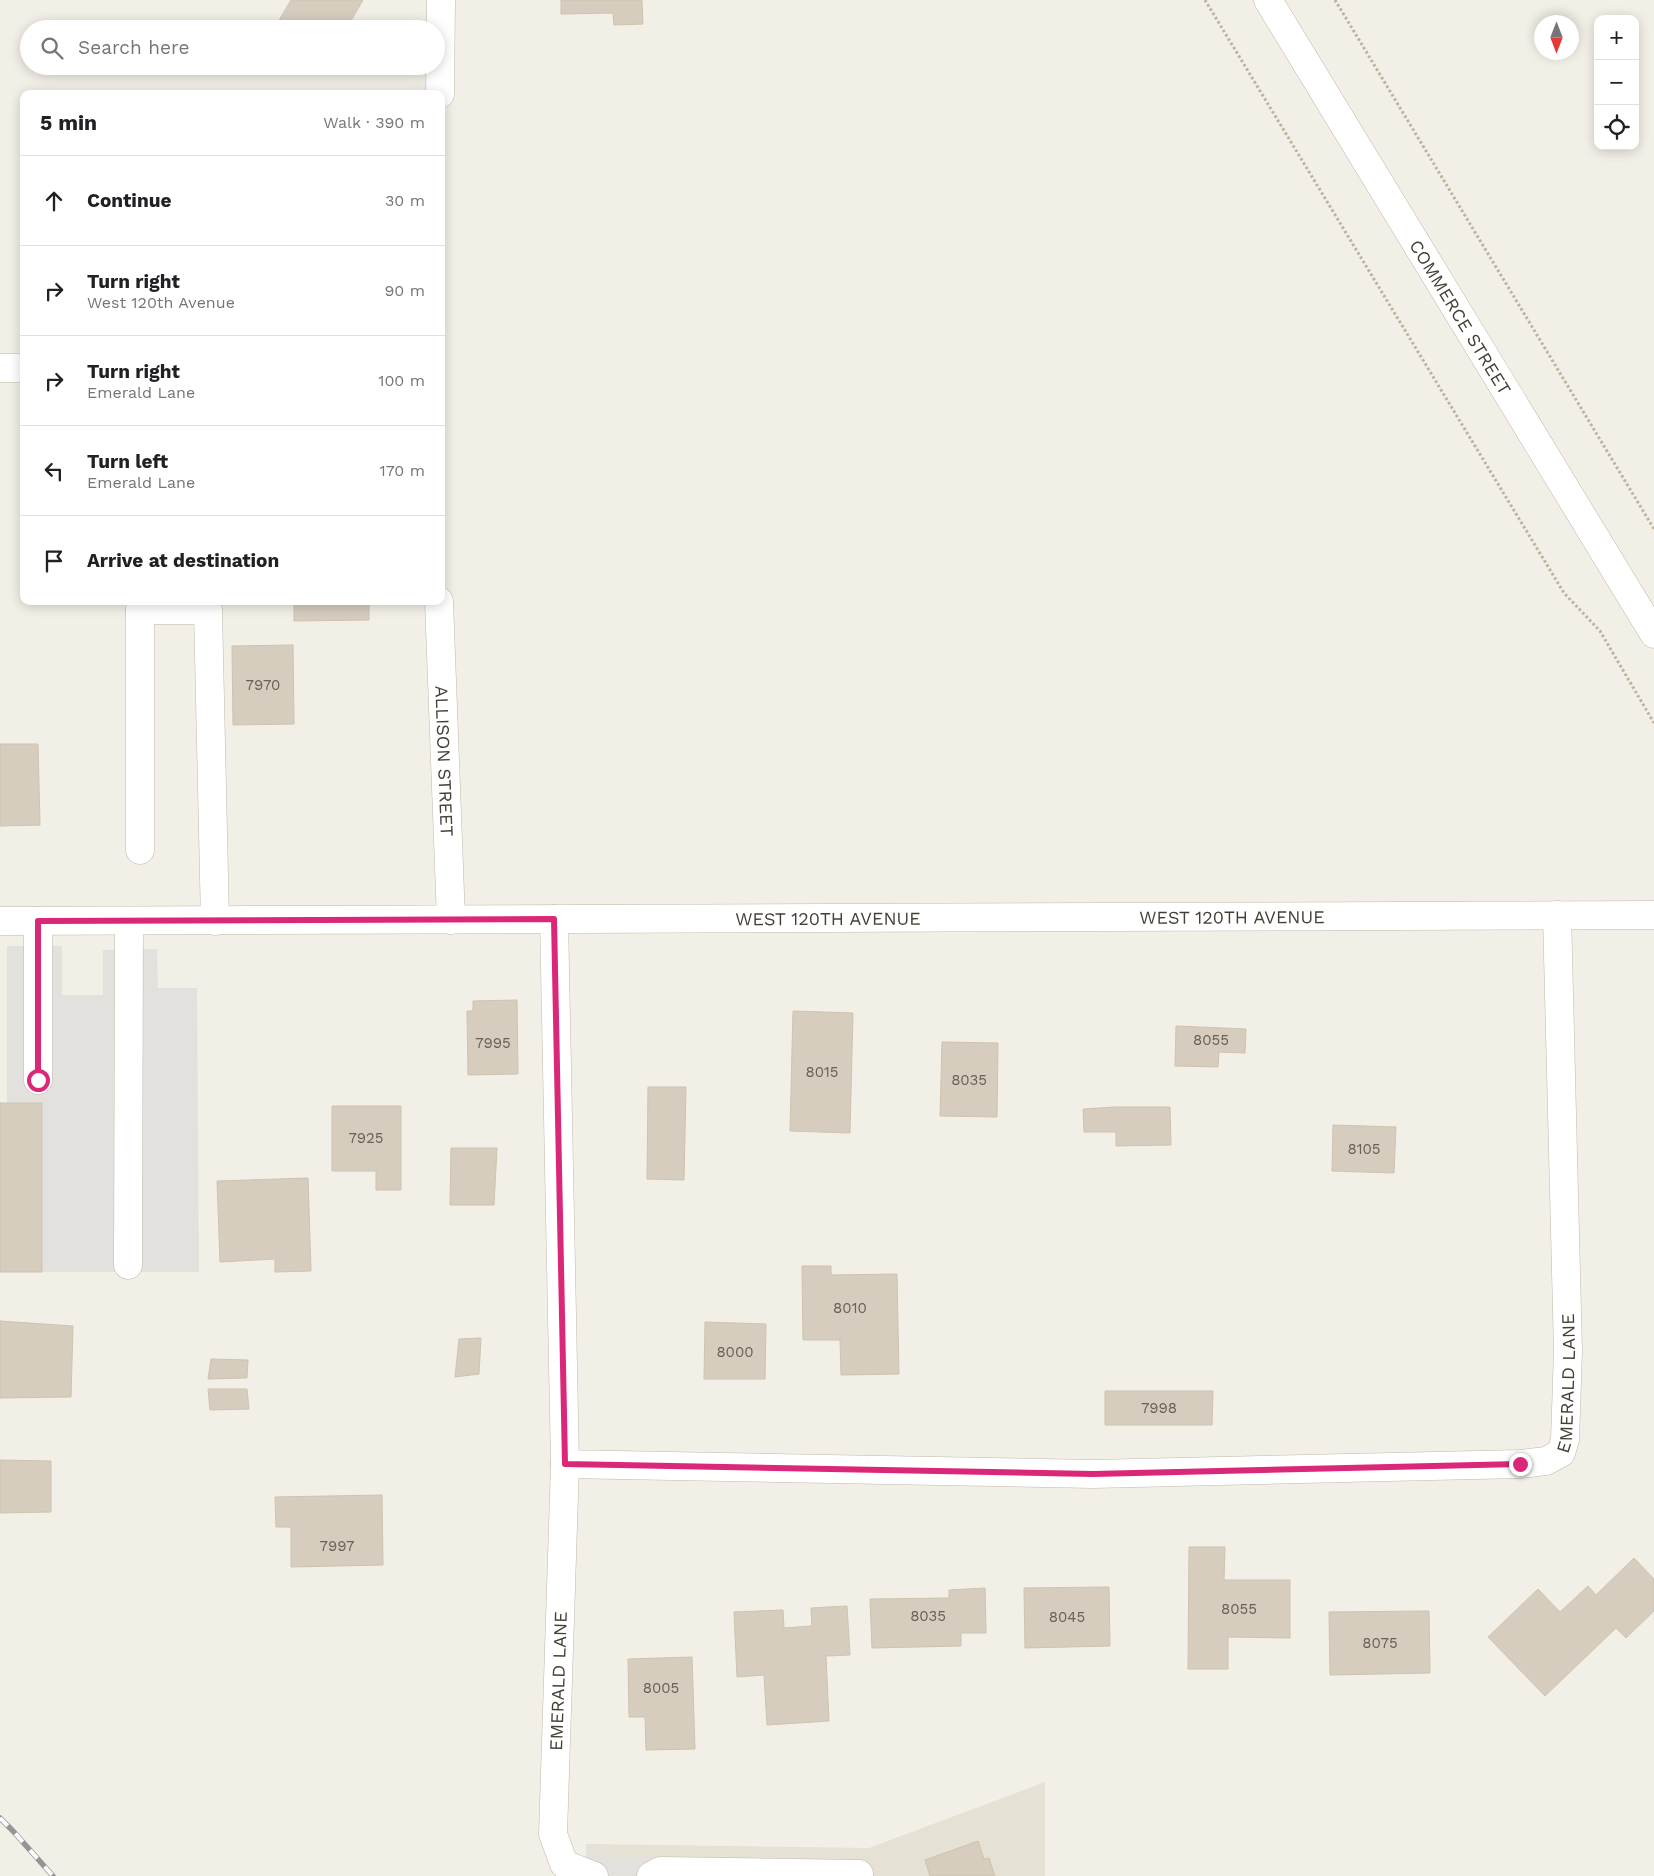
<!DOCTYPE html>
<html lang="en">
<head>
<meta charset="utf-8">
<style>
  :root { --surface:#fff; --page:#f6f6f6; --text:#202124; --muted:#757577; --line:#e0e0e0 }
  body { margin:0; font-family:"Work Sans",sans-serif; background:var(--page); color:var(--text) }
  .controls { position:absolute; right:15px; top:15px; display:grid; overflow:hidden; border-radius:10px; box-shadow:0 2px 12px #0003 }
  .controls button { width:45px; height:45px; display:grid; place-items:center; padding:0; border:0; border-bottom:1px solid var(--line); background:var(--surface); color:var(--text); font:25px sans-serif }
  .compass { position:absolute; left:1534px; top:15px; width:45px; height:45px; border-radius:50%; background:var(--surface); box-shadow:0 2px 12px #0003; rotate:180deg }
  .stop { position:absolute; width:15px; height:15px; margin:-11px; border:4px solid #db2777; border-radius:50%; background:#fff }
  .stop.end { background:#db2777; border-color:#fff; box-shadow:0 1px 5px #0008 }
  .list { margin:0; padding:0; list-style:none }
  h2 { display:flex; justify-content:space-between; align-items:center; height:65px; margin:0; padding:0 20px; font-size:21px }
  h2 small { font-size:16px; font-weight:400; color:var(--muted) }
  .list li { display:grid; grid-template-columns:32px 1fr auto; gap:15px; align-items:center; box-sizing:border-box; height:90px; padding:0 20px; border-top:1px solid var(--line) }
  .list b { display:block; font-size:19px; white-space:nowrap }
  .list p { margin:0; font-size:16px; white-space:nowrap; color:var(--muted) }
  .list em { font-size:16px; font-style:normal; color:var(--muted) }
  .icon { flex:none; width:28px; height:28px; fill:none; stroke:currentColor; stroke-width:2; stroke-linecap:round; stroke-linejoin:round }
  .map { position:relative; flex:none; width:1654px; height:1876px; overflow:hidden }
  .search { position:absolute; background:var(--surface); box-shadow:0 2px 12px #0003; left:20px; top:20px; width:425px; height:55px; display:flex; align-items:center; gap:12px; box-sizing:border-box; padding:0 18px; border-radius:28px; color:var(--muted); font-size:19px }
  .panel { position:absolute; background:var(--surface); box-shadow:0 2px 12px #0003; left:20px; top:90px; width:425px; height:515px; border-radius:10px }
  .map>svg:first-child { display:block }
</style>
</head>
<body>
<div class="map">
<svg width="1654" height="1876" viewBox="0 0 1654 1876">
  <rect width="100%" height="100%" fill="#f2efe6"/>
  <path fill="#e5e1d4" d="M1045,1782V1876H587L586,1844L869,1848Z"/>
  <g fill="#e3e1de">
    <path d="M7,946H62V995H103V950L157,949L158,988H197L199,1272H42V1103H7Z"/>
    <path d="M586,1844L600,1858L868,1859L867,1876H587Z"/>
  </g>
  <g fill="#d6cdbf" stroke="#cdc3af">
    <path d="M291,0H363L346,29H274Z"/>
    <path d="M561,0H642L643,24L614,25L613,13L561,14Z"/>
    <path d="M294,601H369V620L294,621Z"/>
    <path d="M293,645L294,724L233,725L232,646Z"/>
    <path d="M0,744H38L40,825L0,826Z"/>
    <path d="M517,1000L518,1074L468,1075L467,1011H473V1001Z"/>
    <path d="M793,1011L853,1013L850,1133L790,1131Z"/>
    <path d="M1176,1026L1246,1029L1245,1053L1219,1052L1218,1067L1175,1066Z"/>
    <path d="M942,1042L998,1043L997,1117L940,1116Z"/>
    <path d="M648,1087H686L684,1180L647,1179Z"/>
    <rect x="0" y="1103" width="42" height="169"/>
    <path d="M332,1106H401V1190H376V1171H332Z"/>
    <path d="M1115,1107H1170L1171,1145L1116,1146V1132H1084L1083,1109Z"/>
    <path d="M1333,1125L1396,1127L1394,1173L1332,1171Z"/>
    <path d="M451,1148H497L494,1205H450Z"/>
    <path d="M308,1178L311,1271L275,1272V1259L220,1262L217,1181Z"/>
    <path d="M802,1266H831V1275L897,1274L899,1374L841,1375L840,1340H803Z"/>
    <path d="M0,1321L73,1326L71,1397L0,1398Z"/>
    <path d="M705,1322L766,1324L765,1379H704Z"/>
    <path d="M481,1338L479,1374L455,1377L459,1339Z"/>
    <path d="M211,1359L248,1360L247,1378L208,1379Z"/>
    <path d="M208,1389H247L249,1409L210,1410Z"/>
    <path d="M1105,1391H1213L1212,1425H1105Z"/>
    <path d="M0,1460L51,1461V1512L0,1513Z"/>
    <path d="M382,1495L383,1565L291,1567V1527H276L275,1497Z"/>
    <path d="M1189,1547H1225L1224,1580H1290V1638L1228,1637V1669H1188Z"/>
    <path d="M1634,1558L1654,1579V1611L1626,1638L1616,1628L1545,1696L1488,1637L1538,1589L1560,1612L1588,1586L1596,1595Z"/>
    <path d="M1109,1587L1110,1646L1025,1648L1024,1588Z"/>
    <path d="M985,1588L986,1633H961V1646L872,1648L870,1599L949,1598V1590Z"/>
    <path d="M847,1606L850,1655L826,1656L829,1721L767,1725L764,1675L737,1677L734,1612L783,1610L784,1628L812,1626L811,1608Z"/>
    <path d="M1429,1611L1430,1673L1330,1675L1329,1612Z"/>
    <path d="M692,1657L695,1749L646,1750L645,1717H629L628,1659Z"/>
    <path d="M978,1841L984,1859L989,1858L995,1876H930L925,1860Z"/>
  </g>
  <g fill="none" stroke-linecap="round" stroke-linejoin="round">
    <defs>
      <g id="minor">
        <path id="s1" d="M1268,0L1654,634"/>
        <path d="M440,94L441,0"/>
        <path d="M0,368H24"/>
        <path d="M141,601L140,610H208L215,921"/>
        <path id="s2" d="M439,601L451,920"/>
        <path d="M140,610V850"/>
        <path id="s3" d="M554,919L565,1464L1093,1474L1520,1464L1546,1461L1561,1453L1565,1440L1568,1351L1557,915"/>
        <path id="s4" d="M0,921L1654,915"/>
        <path d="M38,921V1080"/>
        <path d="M128,1265L129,921"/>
        <path d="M565,1464L553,1834L564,1864L594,1876"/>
        <path d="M651,1876L660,1871L859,1874"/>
      </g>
    </defs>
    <use href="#minor" stroke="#c0b9ac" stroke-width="29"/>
    <g stroke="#beb29b" stroke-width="3" stroke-dasharray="2.5 2.5" stroke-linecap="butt">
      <path d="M1205,0L1564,593L1600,631L1654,723"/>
      <path d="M1335,0L1654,529"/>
    </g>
    <use href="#minor" stroke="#fff" stroke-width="28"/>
    <defs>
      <path id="rail" d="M0,1818L13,1831L53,1876"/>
    </defs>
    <use href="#rail" stroke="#959595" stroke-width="5.5"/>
    <use href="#rail" stroke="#fff" stroke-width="4" stroke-dasharray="11" stroke-linecap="butt"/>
  </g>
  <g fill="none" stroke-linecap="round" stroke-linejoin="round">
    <path stroke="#db2777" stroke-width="6" d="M38,1080V921L554,919L565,1464L1093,1474L1520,1464"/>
  </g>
  <g text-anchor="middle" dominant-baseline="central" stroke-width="4" stroke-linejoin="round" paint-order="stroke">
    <g font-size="15" fill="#686258">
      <text x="263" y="685">7970</text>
      <text x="1211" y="1040">8055</text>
      <text x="493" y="1043">7995</text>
      <text x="822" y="1072">8015</text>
      <text x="969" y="1080">8035</text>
      <text x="366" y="1138">7925</text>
      <text x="1364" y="1149">8105</text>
      <text x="850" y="1308">8010</text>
      <text x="735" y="1352">8000</text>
      <text x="1159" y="1408">7998</text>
      <text x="337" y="1546">7997</text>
      <text x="1239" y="1609">8055</text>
      <text x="928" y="1616">8035</text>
      <text x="1067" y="1617">8045</text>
      <text x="1380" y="1643">8075</text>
      <text x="661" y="1688">8005</text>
    </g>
    <g font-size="18" fill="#443f35" stroke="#fff">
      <text stroke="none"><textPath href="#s1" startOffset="371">COMMERCE STREET</textPath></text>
      <text stroke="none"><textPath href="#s2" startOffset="160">ALLISON STREET</textPath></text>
      <text stroke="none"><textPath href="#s4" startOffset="1232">WEST 120TH AVENUE</textPath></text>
      <text stroke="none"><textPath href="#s4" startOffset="828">WEST 120TH AVENUE</textPath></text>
      <text stroke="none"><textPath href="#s3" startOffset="1614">EMERALD LANE</textPath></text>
      <text transform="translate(558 1681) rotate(-88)">EMERALD LANE</text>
    </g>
  </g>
</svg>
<div class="controls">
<button>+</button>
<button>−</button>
<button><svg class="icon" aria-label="locate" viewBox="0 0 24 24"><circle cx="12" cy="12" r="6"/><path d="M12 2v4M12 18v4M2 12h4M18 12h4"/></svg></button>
</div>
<svg class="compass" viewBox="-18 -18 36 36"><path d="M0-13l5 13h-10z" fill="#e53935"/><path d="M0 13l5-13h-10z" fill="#757577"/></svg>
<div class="stop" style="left:38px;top:1080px"></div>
<div class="stop end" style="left:1520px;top:1464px"></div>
<div class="search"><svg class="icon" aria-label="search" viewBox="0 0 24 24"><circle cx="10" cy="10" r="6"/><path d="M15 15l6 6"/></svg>Search here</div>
<section class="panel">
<h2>5 min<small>Walk · 390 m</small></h2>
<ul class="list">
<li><svg class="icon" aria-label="ahead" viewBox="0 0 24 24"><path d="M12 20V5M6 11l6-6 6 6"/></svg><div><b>Continue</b></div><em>30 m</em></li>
<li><svg class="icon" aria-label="right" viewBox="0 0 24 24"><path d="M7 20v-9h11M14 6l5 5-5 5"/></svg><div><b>Turn right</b><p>West 120th Avenue</p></div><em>90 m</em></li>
<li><svg class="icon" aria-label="right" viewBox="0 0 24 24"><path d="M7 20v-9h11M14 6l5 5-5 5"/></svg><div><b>Turn right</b><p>Emerald Lane</p></div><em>100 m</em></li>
<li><svg class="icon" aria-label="left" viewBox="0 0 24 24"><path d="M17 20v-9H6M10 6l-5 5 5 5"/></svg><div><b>Turn left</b><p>Emerald Lane</p></div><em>170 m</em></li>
<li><svg class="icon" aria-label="arrive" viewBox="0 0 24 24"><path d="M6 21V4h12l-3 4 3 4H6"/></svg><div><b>Arrive at destination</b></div></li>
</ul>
</section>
</div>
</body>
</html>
